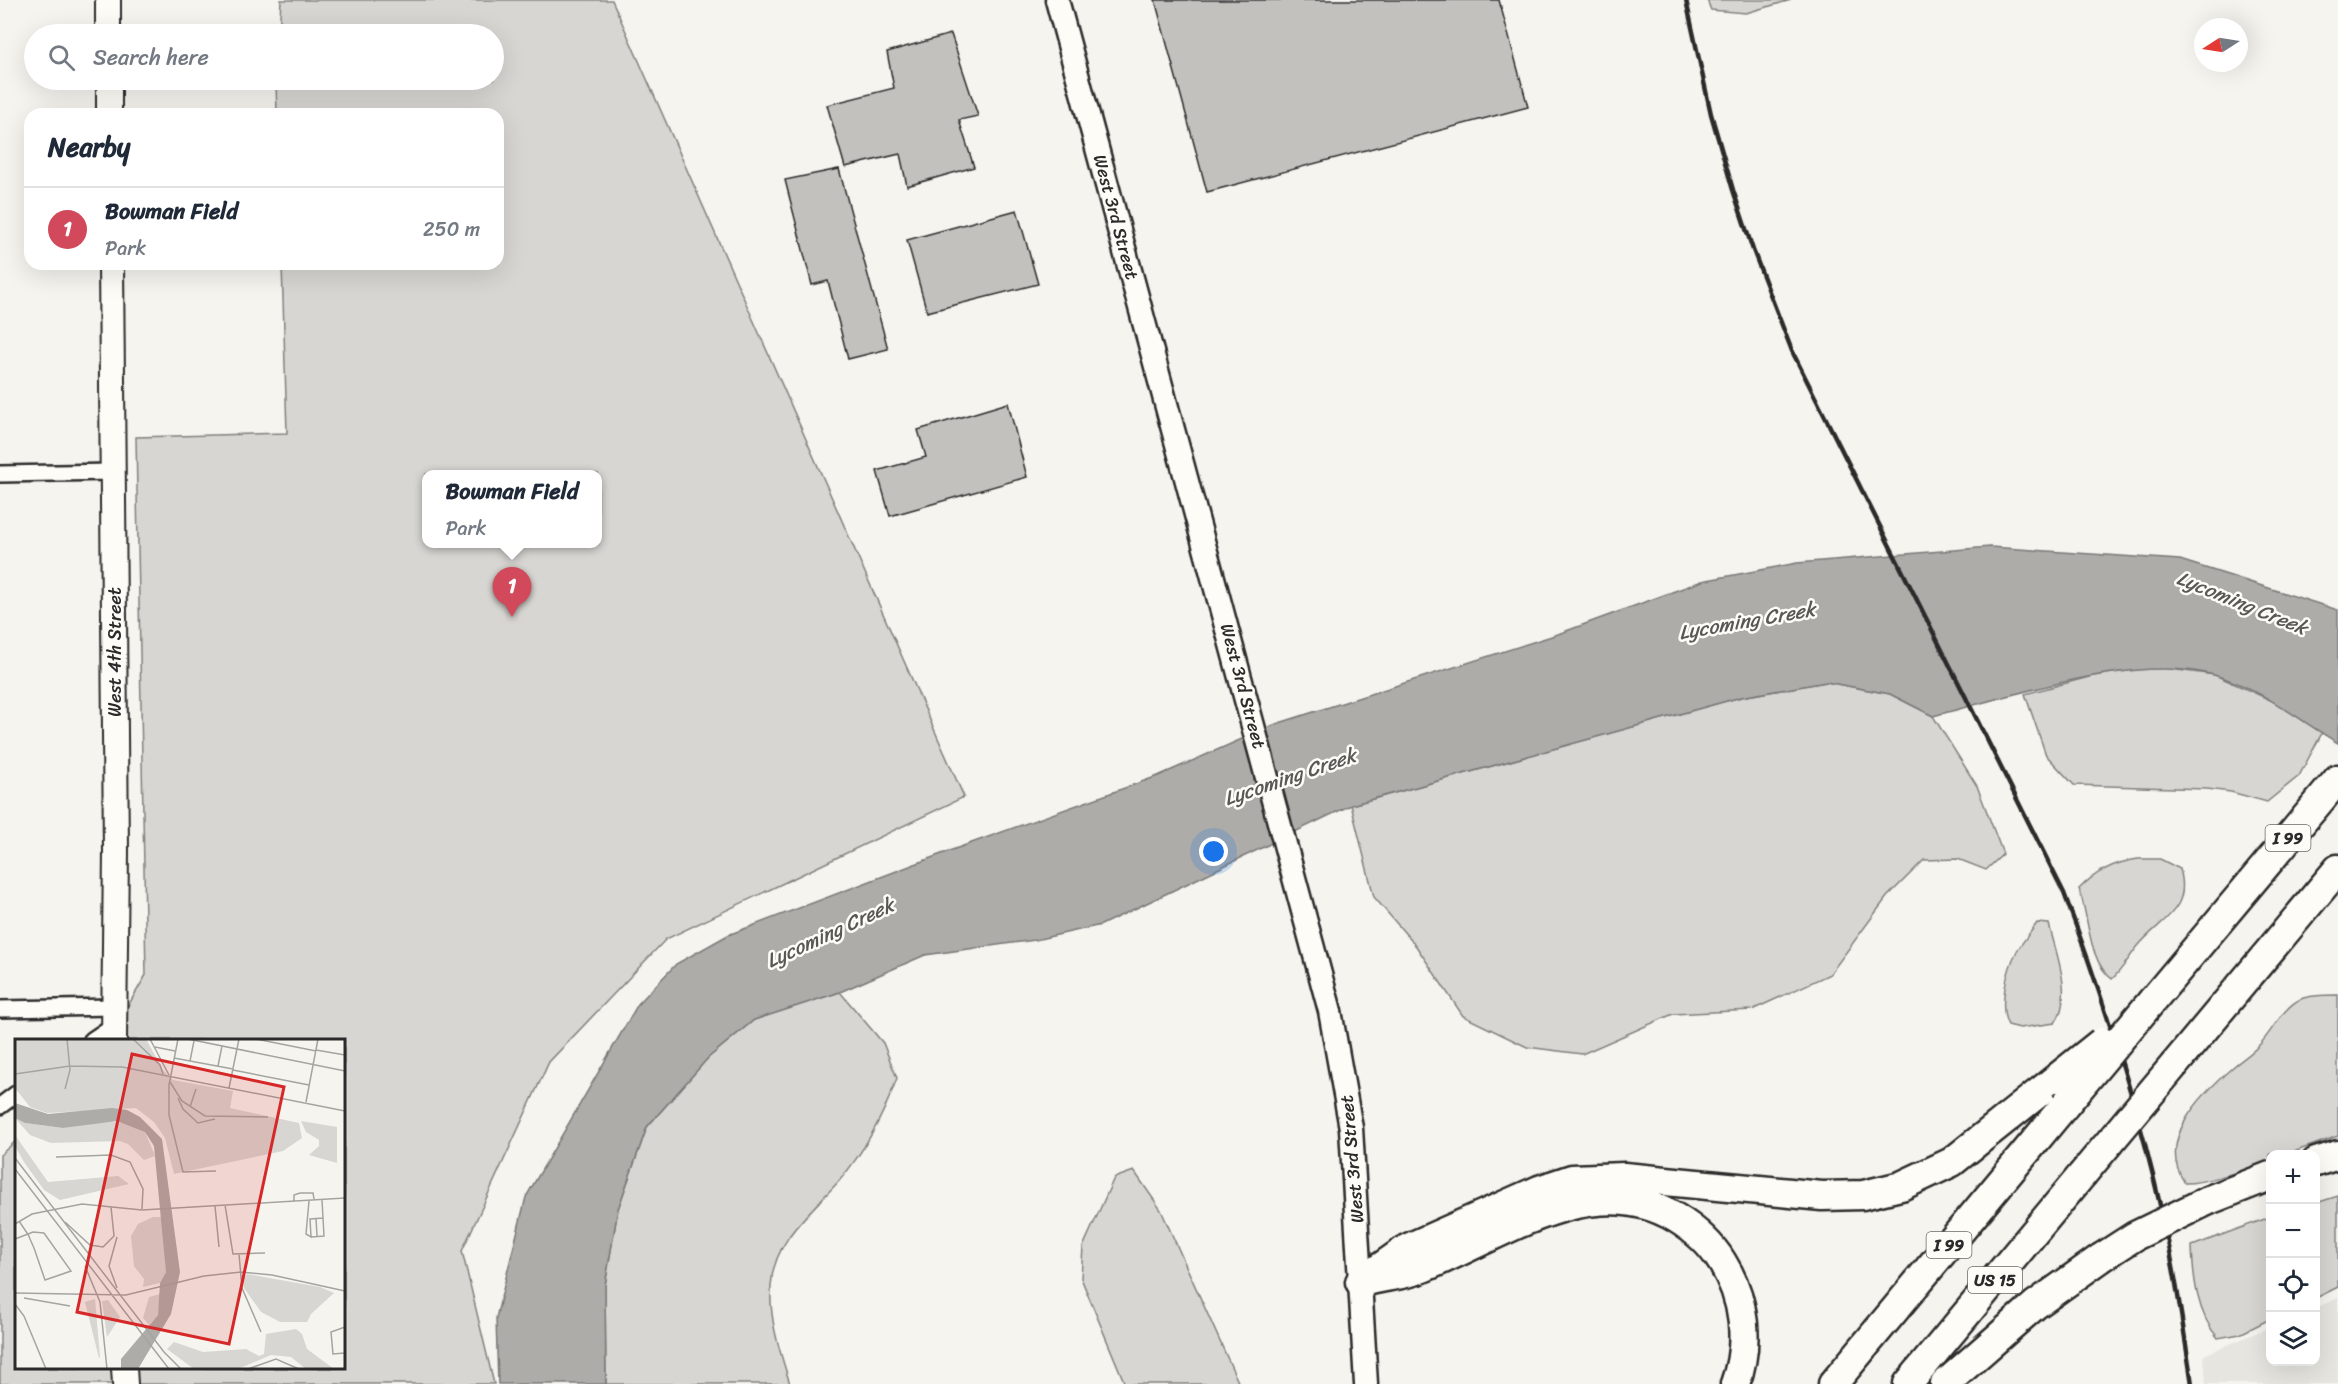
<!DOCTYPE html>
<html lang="en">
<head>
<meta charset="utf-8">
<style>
  :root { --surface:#fff; --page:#f6f6f7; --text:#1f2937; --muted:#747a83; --line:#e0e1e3; --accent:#d1495b }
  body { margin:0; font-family:Sriracha,sans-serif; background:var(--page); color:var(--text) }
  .controls { position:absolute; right:18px; bottom:18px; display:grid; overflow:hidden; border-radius:12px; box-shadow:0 6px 24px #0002 }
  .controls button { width:54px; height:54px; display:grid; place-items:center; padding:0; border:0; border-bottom:2px solid var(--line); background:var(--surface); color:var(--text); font:30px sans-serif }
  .compass { position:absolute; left:2194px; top:18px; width:54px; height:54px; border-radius:50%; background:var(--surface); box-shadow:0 6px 24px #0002; rotate:258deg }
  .you { position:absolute; left:1214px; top:852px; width:21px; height:21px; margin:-15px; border:4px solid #fff; border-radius:50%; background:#1a73e8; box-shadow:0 0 0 9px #1a73e833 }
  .badge { display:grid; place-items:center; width:39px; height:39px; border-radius:50%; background:var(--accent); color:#fff; font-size:20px; font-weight:700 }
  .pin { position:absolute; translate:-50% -50px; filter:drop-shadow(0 2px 3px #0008) }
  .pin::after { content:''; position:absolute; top:32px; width:21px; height:18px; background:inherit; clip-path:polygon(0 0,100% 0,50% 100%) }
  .popup { position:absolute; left:422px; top:470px; width:180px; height:78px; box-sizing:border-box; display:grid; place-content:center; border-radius:12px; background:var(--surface); filter:drop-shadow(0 2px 4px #0005); font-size:20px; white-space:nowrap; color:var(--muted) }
  .popup b { font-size:22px; color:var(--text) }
  .popup::after { content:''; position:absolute; left:50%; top:100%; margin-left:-12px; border:12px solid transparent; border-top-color:var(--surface) }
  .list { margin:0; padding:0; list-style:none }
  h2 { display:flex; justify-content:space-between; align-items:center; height:78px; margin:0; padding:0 24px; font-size:26px }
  h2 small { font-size:20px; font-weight:400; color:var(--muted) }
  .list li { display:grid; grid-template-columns:39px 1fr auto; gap:18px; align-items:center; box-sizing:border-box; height:84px; padding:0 24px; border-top:2px solid var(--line) }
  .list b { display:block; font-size:22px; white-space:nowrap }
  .list p { margin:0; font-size:20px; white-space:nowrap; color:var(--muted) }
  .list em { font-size:20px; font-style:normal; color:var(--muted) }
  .icon { flex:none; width:33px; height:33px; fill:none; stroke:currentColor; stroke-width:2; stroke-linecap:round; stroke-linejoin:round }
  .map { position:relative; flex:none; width:2338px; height:1384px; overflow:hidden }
  .search { position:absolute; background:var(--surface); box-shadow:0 6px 24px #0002; left:24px; top:24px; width:480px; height:66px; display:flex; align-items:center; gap:15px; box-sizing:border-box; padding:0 21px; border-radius:33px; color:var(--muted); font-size:22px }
  .panel { position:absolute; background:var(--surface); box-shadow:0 6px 24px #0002; left:24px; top:108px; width:480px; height:162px; border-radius:18px }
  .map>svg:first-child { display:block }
</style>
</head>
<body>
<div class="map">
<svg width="2338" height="1384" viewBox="0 0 2338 1384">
  <rect width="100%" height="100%" fill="#f5f4ef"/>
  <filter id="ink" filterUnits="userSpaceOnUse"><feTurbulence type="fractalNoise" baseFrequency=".0167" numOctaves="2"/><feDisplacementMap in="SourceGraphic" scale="12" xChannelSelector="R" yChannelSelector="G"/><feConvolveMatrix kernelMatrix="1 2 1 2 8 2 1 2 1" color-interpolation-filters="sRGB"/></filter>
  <g filter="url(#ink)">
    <path fill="#e6e5e0" d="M2338,1298V1384H2206L2204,1355L2270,1327V1362H2316V1308Z"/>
    <g fill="#d7d6d2" stroke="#81807e" stroke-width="1.5" fill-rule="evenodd">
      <path d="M281,0H612L964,797L666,939L549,1062L462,1251L494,1384H0V1155L16,1141V1368H344V1040H108L146,975L136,437L287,433L282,264H498V114H277L276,82V80H494V34H279ZM426,474H598V544H426Z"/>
      <path d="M1707,0H1791L1746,13L1711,10Z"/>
      <path d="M2154,667L2215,675L2277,703L2322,733L2299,776L2267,802L2231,792L2207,789L2074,785L2046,755L2025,694L2093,676Z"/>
      <path d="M1826,682L1890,694L1933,716L1977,786L2003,854L1986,870L1958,859L1924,860L1887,897L1830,974L1752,1010L1673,1014L1582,1054L1527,1047L1463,1016L1416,946L1374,897L1351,805L1741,697Z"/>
      <path d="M2138,859H2160L2180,869C2192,911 2160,919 2138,946C2129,957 2123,969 2112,979C2088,961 2089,916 2079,889C2094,873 2115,862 2138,859Z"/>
      <path d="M2037,923L2049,924C2056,954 2074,996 2055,1023L2020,1028L2008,1025C1998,1007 2007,969 2017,951C2023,941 2031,932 2037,923Z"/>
      <path d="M840,992L883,1043L897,1078C884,1114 864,1152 839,1181C811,1212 773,1241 771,1286C769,1321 780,1351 790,1384H606L605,1286L618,1209L647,1127L708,1058L754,1020Z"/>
      <path d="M2338,995V1136L2288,1154H2270V1161C2250,1168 2205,1184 2185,1183C2155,1140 2202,1094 2233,1067C2242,1059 2253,1053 2261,1043C2273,1030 2284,1006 2301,999C2310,995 2328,995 2338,995Z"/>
      <path d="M1134,1171L1161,1210L1239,1384H1125L1081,1278L1083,1247L1114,1178Z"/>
      <path d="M2338,1196V1287L2316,1298V1203Z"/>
      <path d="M2270,1217V1319L2240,1334L2218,1338C2197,1314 2193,1277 2192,1246Z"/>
    </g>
    <path fill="#adaca9" stroke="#797877" stroke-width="1.5" d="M1990,547L2180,560L2338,610V743C2298,719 2260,688 2214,675C2134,653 2013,696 1933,716L1890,694L1826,682L1741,697L1351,805L1101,925L1035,940L925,955L840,992L754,1020L708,1058L647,1127L618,1209L605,1285L606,1384H498L496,1318L526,1197L638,1004L676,964L728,935L952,850L1158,776L1276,724L1558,634L1702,581L1797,563Z"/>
    <g fill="#c2c1be" stroke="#2b2b2b" stroke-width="1.5">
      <path d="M1155,0H1499L1528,107L1207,192Z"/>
      <path d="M951,34L978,116L959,120L974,167L907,186L900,154L845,167L827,105L894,88L887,52Z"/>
      <path d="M839,169L888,349L848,359L828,281L812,285L785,180Z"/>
      <path d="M1017,210L1038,284L927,312L907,240Z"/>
      <path d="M1008,403L1027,477L890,516L877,471L926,457L918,430Z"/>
    </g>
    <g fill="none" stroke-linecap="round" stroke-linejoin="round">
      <defs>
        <g id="minor">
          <path d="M0,474L113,472"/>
          <path d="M0,1009L114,1007"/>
          <path d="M92,1040L114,1025"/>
          <path d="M0,1106L16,1094"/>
        </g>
        <path id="secondary" d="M1057,0L1330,1011L1351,1128L1366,1384"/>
        <g id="primary">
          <path d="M108,0V34"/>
          <path d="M109,80V114"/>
          <path d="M111,264L116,851L114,1040"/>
          <path d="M124,1368L125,1384"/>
        </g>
        <g id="motorway">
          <path d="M2152,1001L2338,779"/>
          <path d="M2175,1064L2338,869"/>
          <path d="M2316,1162L2338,1155"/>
          <path d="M2209,1200L2270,1176"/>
          <path d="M1371,1280C1387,1276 1405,1275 1420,1269C1499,1238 1592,1167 1676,1218C1694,1229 1711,1244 1722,1262C1745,1299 1750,1343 1735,1384"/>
          <path d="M1360,1282L1408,1248L1539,1190L1572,1179L1624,1177L1822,1196L1863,1195L1901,1186L1952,1162L2057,1078"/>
          <path d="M1833,1384L2065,1105"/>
          <path d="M1908,1384L2082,1175"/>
          <path d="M1945,1384L2035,1305L2101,1258"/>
        </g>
      </defs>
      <use href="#minor" stroke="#2b2b2b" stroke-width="20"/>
      <use href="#secondary" stroke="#2b2b2b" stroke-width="27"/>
      <use href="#primary" stroke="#2b2b2b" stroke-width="28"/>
      <use href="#motorway" stroke="#2b2b2b" stroke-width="33"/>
      <use href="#minor" stroke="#fdfcf7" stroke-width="15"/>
      <use href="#secondary" stroke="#fdfcf7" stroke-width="22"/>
      <use href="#primary" stroke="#fdfcf7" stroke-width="24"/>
      <use href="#motorway" stroke="#fdfcf7" stroke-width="28"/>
      <path stroke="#2b2b2b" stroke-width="4.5" d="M1686,0L1711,114L1733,190L1753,250L1792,351L2064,893C2109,1014 2149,1139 2173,1267C2180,1305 2186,1345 2192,1384"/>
      <defs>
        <g id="motorway-bridge">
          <path d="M2057,1078L2102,1042"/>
          <path d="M2065,1105L2152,1001"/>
          <path d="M2082,1175L2175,1064"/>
          <path d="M2101,1258L2135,1236L2209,1200"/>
        </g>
      </defs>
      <use href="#motorway-bridge" stroke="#2b2b2b" stroke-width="33" stroke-linecap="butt"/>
      <use href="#motorway-bridge" stroke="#fdfcf7" stroke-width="28"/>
    </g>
  </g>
  <g text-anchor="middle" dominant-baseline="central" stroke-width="5" stroke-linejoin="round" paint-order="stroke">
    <g fill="#fdfcf7" stroke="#6a6a68" stroke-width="1.5">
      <rect x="2265.5" y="825" width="45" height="26" rx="4.5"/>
      <rect x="1926.5" y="1232" width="45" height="26" rx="4.5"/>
      <rect x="1968" y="1267" width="54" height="26" rx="4.5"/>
    </g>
    <g font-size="16" font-weight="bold" fill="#2b2b2b">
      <text x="2288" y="838">I 99</text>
      <text x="1949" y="1245">I 99</text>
      <text x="1995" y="1280">US 15</text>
    </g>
    <g font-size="18" fill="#2b2b2b" stroke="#fdfcf7">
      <text transform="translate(1116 217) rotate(75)">West 3rd Street</text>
      <text transform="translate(115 652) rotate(-90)">West 4th Street</text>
      <text transform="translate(1243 686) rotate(75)">West 3rd Street</text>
      <text transform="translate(1352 1159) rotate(-95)">West 3rd Street</text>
    </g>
    <g font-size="20" font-style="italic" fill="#585857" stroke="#fdfcf7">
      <text transform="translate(2242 603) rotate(22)">Lycoming Creek</text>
      <text transform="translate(1747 621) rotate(-10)">Lycoming Creek</text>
      <text transform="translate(1290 777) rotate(-19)">Lycoming Creek</text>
      <text transform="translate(830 933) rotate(-25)">Lycoming Creek</text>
    </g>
  </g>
  <g transform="translate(15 1039)">
    <rect width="330" height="330" fill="#f5f4ef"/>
    <path d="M0,0H131L148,31L158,41L218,52L215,69L284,84L287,99L268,112L159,135L150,99L139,83L121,69L32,74L15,68L0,49ZM0,79L10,84L48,89L92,82L113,84L130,93L140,117L129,121L113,105L105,102L36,104L15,96ZM286,82L322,88V124L294,116L304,107V101L291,93ZM0,96L33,143L103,137L114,145L45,161L29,151L9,123L0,107ZM138,178H149L151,233L145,244L128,248L129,240L119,227L116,197L123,185ZM232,235L305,248L319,254L296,275L292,283H265L246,273L229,249L227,240ZM145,255L143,276L134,286L128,279L134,258ZM80,260L85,318L84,319L70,263ZM93,261L105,278L92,298L87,262ZM281,290L287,295L292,310L319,330H291L276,318L256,316L223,330H179L152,310L159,303L188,313L231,310L244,317L249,315L251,295Z" fill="#d7d6d2"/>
    <path d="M0,64L33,75L97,69L112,71L125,78L147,100L165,233L156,275L123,330H106V320L143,276L145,244L151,233L139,107L130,93L102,82L48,89L10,84L0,79Z" fill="#adaca9"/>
    <path fill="none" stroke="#a4a4a1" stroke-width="1.5" d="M118,0L145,26L148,35M135,0L154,36M163,0L154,46V76L168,133L201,132M173,0L330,32M241,0L301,12M140,8L160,12M301,11L330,16M159,19L218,30M175,22L179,2M203,27L207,7M218,31L294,46M0,35L55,27L107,28L330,72M155,43L167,62L190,77L253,78M214,49L224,0M50,50L55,31L52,0M163,59L168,70L183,84L200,80M291,63L303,0M175,68L181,50M41,118L96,116L115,123L128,150L127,170M0,119L149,313L166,330M0,130L154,330M279,162V156L285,154H298L299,160M294,162L291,195L296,198L295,180L308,179M210,166L218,215L250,214M200,167L204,208M301,179L302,197M50,183L75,206L88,208L99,197L96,168M0,185L17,175L67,165L127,171L330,159M102,198L94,227L102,249M296,198L309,197L307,161M0,200L13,195L18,193L29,194L56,232L30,241L19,209L15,200L13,195L12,194L4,182M224,215L227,249L246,293M70,227L85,263L92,330M0,254L111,256L189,237L226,233L257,236L330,252M9,259L55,267M0,265L9,277L31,330M330,288L316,293L318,315L330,314M38,330H58M233,330L261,320L284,330"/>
    <path fill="#d62828" fill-opacity="0.15" stroke="#d62828" stroke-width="3" d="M117,15L269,48L214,305L62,273Z"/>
    <rect width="330" height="330" fill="none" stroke="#2b2b2b" stroke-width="3"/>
  </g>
</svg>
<div class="controls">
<button>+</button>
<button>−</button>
<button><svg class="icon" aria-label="locate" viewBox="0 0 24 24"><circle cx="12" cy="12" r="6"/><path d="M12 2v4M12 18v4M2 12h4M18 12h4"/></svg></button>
<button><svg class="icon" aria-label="layers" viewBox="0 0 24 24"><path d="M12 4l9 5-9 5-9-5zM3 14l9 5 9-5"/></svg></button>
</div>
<svg class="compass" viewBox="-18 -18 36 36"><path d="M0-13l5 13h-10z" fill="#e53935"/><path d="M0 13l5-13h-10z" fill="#747a83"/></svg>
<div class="you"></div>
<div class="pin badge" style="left:512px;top:617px">1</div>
<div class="popup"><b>Bowman Field</b>Park</div>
<div class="search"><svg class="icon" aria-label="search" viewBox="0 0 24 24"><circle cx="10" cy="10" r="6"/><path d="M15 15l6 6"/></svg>Search here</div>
<section class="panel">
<h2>Nearby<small></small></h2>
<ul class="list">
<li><span class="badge">1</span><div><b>Bowman Field</b><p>Park</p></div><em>250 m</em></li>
</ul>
</section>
</div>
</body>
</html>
